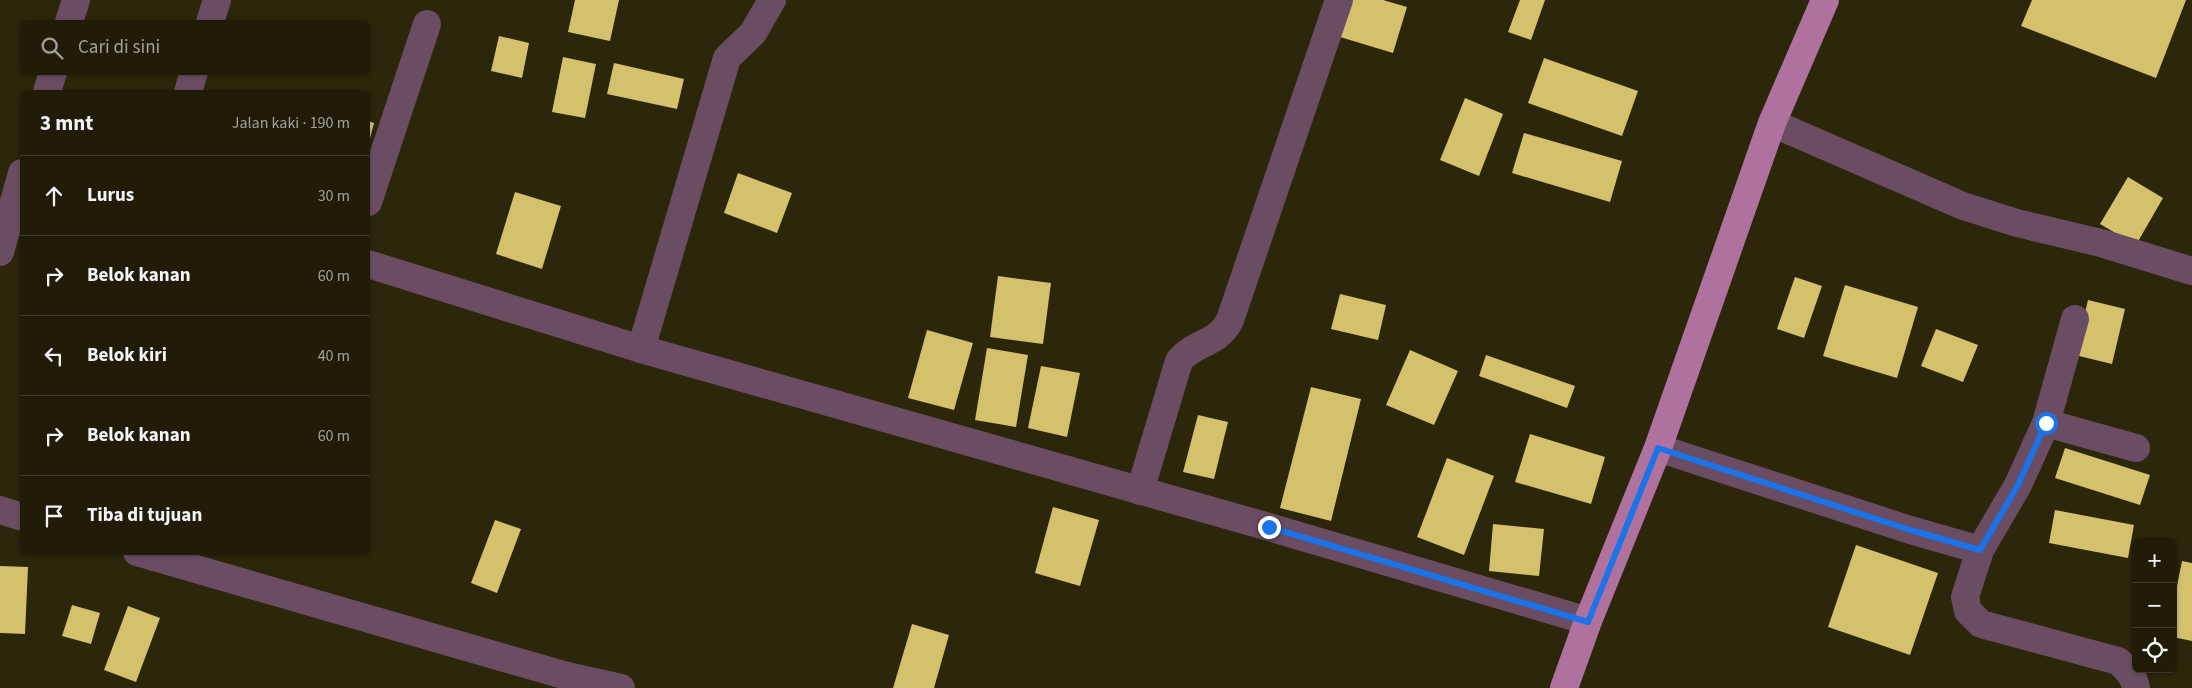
<!DOCTYPE html>
<html lang="id">
<head>
<meta charset="utf-8">
<style>
  :root { --surface:#211c08; --page:#292512; --text:#f1f3f6; --muted:#a2a19c; --line:#3e3a29 }
  body { margin:0; font-family:"Source Sans 3",sans-serif; background:var(--page); color:var(--text) }
  .controls { position:absolute; right:15px; bottom:15px; display:grid; overflow:hidden; border-radius:8px; box-shadow:0 1px 4px #0004 }
  .controls button { width:45px; height:45px; display:grid; place-items:center; padding:0; border:0; border-bottom:1px solid var(--line); background:var(--surface); color:var(--text); font:25px sans-serif }
  .stop { position:absolute; width:15px; height:15px; margin:-11px; border:4px solid #1a73e8; border-radius:50%; background:#fff }
  .stop.end { background:#1a73e8; border-color:#fff; box-shadow:0 1px 5px #0008 }
  .list { margin:0; padding:0; list-style:none }
  h2 { display:flex; justify-content:space-between; align-items:center; height:65px; margin:0; padding:0 20px; font-size:21px }
  h2 small { font-size:16px; font-weight:400; color:var(--muted) }
  .list li { display:grid; grid-template-columns:32px 1fr auto; gap:15px; align-items:center; box-sizing:border-box; height:80px; padding:0 20px; border-top:1px solid var(--line) }
  .list b { display:block; font-size:19px; white-space:nowrap }
  .list em { font-size:16px; font-style:normal; color:var(--muted) }
  .icon { flex:none; width:28px; height:28px; fill:none; stroke:currentColor; stroke-width:2; stroke-linecap:round; stroke-linejoin:round }
  .map { position:relative; flex:none; width:2192px; height:688px; overflow:hidden }
  .search { position:absolute; background:var(--surface); box-shadow:0 1px 4px #0004; left:20px; top:20px; width:350px; height:55px; display:flex; align-items:center; gap:12px; box-sizing:border-box; padding:0 18px; border-radius:8px; color:var(--muted); font-size:19px }
  .panel { position:absolute; background:var(--surface); box-shadow:0 1px 4px #0004; left:20px; top:90px; width:350px; height:465px; border-radius:8px }
  .map>svg:first-child { display:block }
</style>
</head>
<body>
<div class="map">
<svg width="2192" height="688" viewBox="0 0 2192 688">
  <rect width="100%" height="100%" fill="#2c260b"/>
  <g fill="#d4c16c">
    <path d="M575,0H619L610,41L568,32Z"/>
    <path d="M1351,0H1383L1407,7L1393,53L1340,37Z"/>
    <path d="M1520,0H1545L1531,40L1508,32Z"/>
    <path d="M2032,0H2186L2156,78L2021,26Z"/>
    <path d="M499,36L529,43L522,78L491,71Z"/>
    <path d="M563,57L596,64L585,118L552,112Z"/>
    <path d="M1544,58L1638,91L1622,136L1528,103Z"/>
    <path d="M614,63L684,79L677,109L607,94Z"/>
    <path d="M1465,98L1503,114L1479,176L1440,160Z"/>
    <path d="M368,121L374,123L368,146Z"/>
    <path d="M1524,133L1622,161L1610,202L1512,173Z"/>
    <path d="M738,173L792,193L777,233L724,213Z"/>
    <path d="M2128,177L2163,198L2136,245L2100,224Z"/>
    <path d="M515,192L561,206L542,269L496,254Z"/>
    <path d="M998,276L1051,283L1043,344L990,337Z"/>
    <path d="M1795,277L1822,286L1804,338L1777,329Z"/>
    <path d="M1845,285L1918,307L1897,378L1823,356Z"/>
    <path d="M1340,294L1386,305L1378,340L1331,329Z"/>
    <path d="M2088,300L2125,309L2112,364L2075,355Z"/>
    <path d="M1936,329L1978,345L1963,382L1921,366Z"/>
    <path d="M927,330L973,343L954,410L908,398Z"/>
    <path d="M987,348L1028,355L1016,427L975,420Z"/>
    <path d="M1410,350L1458,371L1434,425L1386,405Z"/>
    <path d="M1486,355L1575,386L1567,408L1479,376Z"/>
    <path d="M1041,366L1080,373L1067,437L1028,428Z"/>
    <path d="M1311,387L1361,399L1331,521L1280,508Z"/>
    <path d="M1198,415L1228,422L1214,479L1183,472Z"/>
    <path d="M1530,434L1605,457L1591,504L1515,482Z"/>
    <path d="M2065,448L2150,475L2140,505L2055,478Z"/>
    <path d="M1447,458L1494,476L1464,555L1417,537Z"/>
    <path d="M1053,507L1099,520L1080,586L1035,573Z"/>
    <path d="M2055,510L2134,525L2128,558L2049,543Z"/>
    <path d="M495,520L521,529L497,593L471,583Z"/>
    <path d="M1493,524L1544,529L1539,576L1489,571Z"/>
    <path d="M1856,545L1938,573L1910,655L1828,627Z"/>
    <path d="M2182,561L2192,563V641L2173,637V606Z"/>
    <path d="M0,566L28,567L25,634L0,633Z"/>
    <path d="M72,605L100,613L91,644L62,636Z"/>
    <path d="M128,606L160,618L136,682L104,670Z"/>
    <path d="M912,624L949,635L934,688H893Z"/>
  </g>
  <g fill="none" stroke-linecap="round" stroke-linejoin="round">
    <g stroke="#6b4d63" stroke-width="28">
      <path d="M69,22L76,0"/>
      <path d="M210,22L217,0"/>
      <path d="M47,92L53,72"/>
      <path d="M188,92L194,72"/>
      <path d="M1772,123L1963,206L2017,223L2101,243L2192,271"/>
      <path d="M368,202L427,24"/>
      <path d="M0,252L22,173"/>
      <path d="M368,264L641,349L1269,527L1588,621"/>
      <path d="M641,349L727,58L753,33L772,0"/>
      <path d="M2046,423L2136,448"/>
      <path d="M1658,448L1907,529L1980,550L2018,485L2046,423L2075,319"/>
      <path d="M1140,491L1179,361C1194,342 1219,344 1230,320L1339,0"/>
      <path d="M0,510L22,517"/>
      <path d="M1980,550L1965,597L1968,611L1981,624L2118,661C2127,669 2134,676 2136,688"/>
      <path d="M137,552L567,676L621,688"/>
    </g>
    <path stroke="#af719e" stroke-width="28" d="M1564,688L1588,621L1658,448L1772,123L1825,0"/>
  </g>
  <g fill="none" stroke-linecap="round" stroke-linejoin="round">
    <path stroke="#1a73e8" stroke-width="6" d="M1269,527L1588,622L1658,448L1907,529L1980,550L2018,485L2046,423"/>
  </g>
</svg>
<div class="controls">
<button>+</button>
<button>−</button>
<button><svg class="icon" aria-label="locate" viewBox="0 0 24 24"><circle cx="12" cy="12" r="6"/><path d="M12 2v4M12 18v4M2 12h4M18 12h4"/></svg></button>
</div>
<div class="stop" style="left:2046px;top:423px"></div>
<div class="stop end" style="left:1269px;top:527px"></div>
<div class="search"><svg class="icon" aria-label="search" viewBox="0 0 24 24"><circle cx="10" cy="10" r="6"/><path d="M15 15l6 6"/></svg>Cari di sini</div>
<section class="panel">
<h2>3 mnt<small>Jalan kaki · 190 m</small></h2>
<ul class="list">
<li><svg class="icon" aria-label="ahead" viewBox="0 0 24 24"><path d="M12 20V5M6 11l6-6 6 6"/></svg><div><b>Lurus</b></div><em>30 m</em></li>
<li><svg class="icon" aria-label="right" viewBox="0 0 24 24"><path d="M7 20v-9h11M14 6l5 5-5 5"/></svg><div><b>Belok kanan</b></div><em>60 m</em></li>
<li><svg class="icon" aria-label="left" viewBox="0 0 24 24"><path d="M17 20v-9H6M10 6l-5 5 5 5"/></svg><div><b>Belok kiri</b></div><em>40 m</em></li>
<li><svg class="icon" aria-label="right" viewBox="0 0 24 24"><path d="M7 20v-9h11M14 6l5 5-5 5"/></svg><div><b>Belok kanan</b></div><em>60 m</em></li>
<li><svg class="icon" aria-label="arrive" viewBox="0 0 24 24"><path d="M6 21V4h12l-3 4 3 4H6"/></svg><div><b>Tiba di tujuan</b></div></li>
</ul>
</section>
</div>
</body>
</html>
